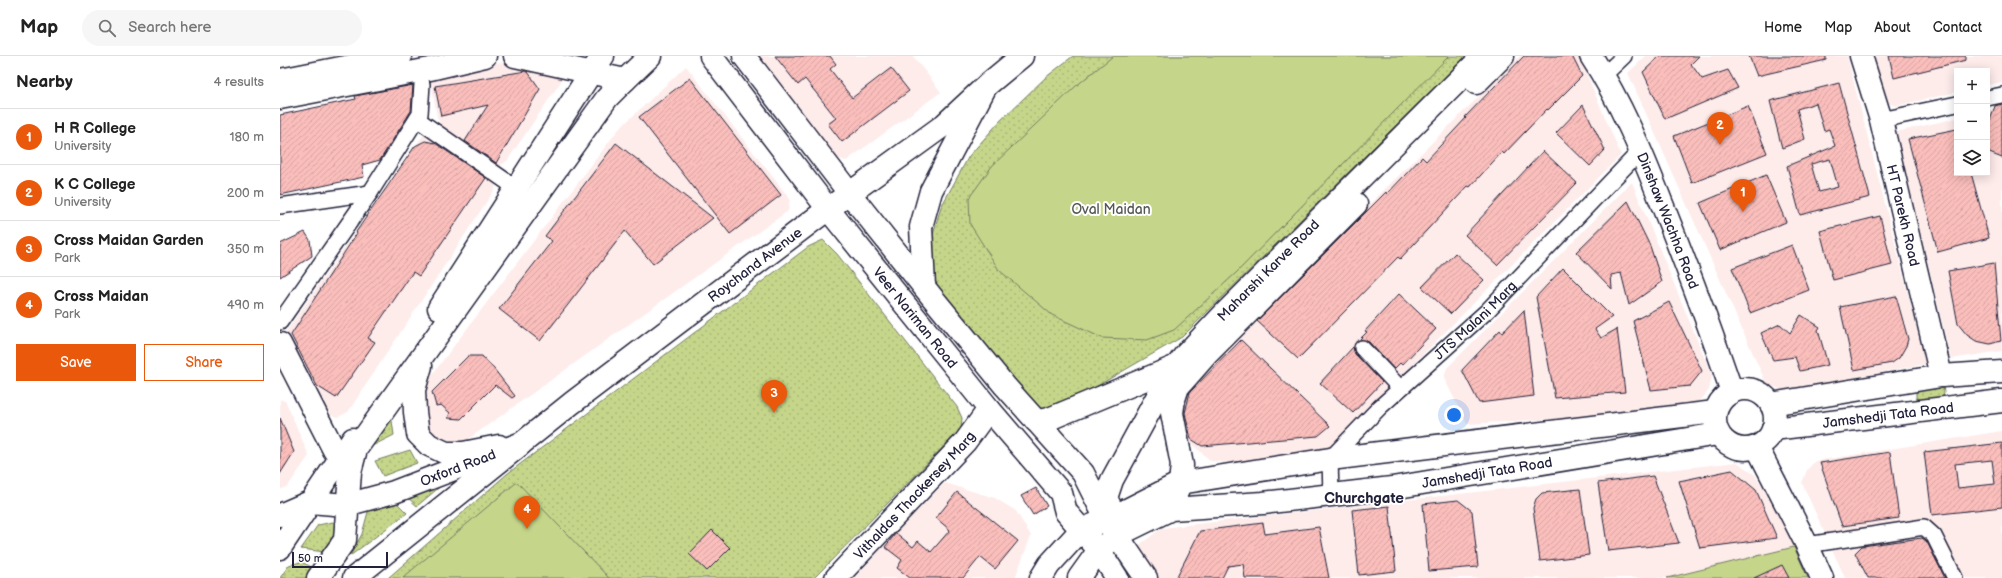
<!DOCTYPE html>
<html lang="en">
<head>
<meta charset="utf-8">
<style>
  :root { --surface:#fff; --page:#f6f6f6; --text:#222; --muted:#767676; --line:#e0e0e0; --accent:#ea580c }
  body { margin:0; font-family:"Balsamiq Sans",sans-serif; background:var(--page); color:var(--text) }
  .controls { position:absolute; right:12px; top:12px; display:grid; overflow:hidden; border-radius:0px; box-shadow:0 2px 10px #0003 }
  .controls button { width:36px; height:36px; display:grid; place-items:center; padding:0; border:0; border-bottom:1px solid var(--line); background:var(--surface); color:var(--text); font:20px sans-serif }
  .scale { position:absolute; left:12px; bottom:10px; width:96px; box-sizing:border-box; padding-left:4px; border:2px solid #22223b; border-top:0; font-size:11px; line-height:14px; white-space:nowrap; color:#22223b; -webkit-text-stroke:3px #fff; paint-order:stroke }
  .you { position:absolute; left:1174px; top:359px; width:14px; height:14px; margin:-10px; border:3px solid #fff; border-radius:50%; background:#1a73e8; box-shadow:0 0 0 6px #1a73e833 }
  .badge { display:grid; place-items:center; width:26px; height:26px; border-radius:50%; background:var(--accent); color:#fff; font-size:13px; font-weight:700 }
  .pin { position:absolute; translate:-50% -33px; filter:drop-shadow(0 1px 2px #0008) }
  .pin::after { content:''; position:absolute; top:21px; width:14px; height:12px; background:inherit; clip-path:polygon(0 0,100% 0,50% 100%) }
  .list { margin:0; padding:0; list-style:none }
  h2 { display:flex; justify-content:space-between; align-items:center; height:52px; margin:0; padding:0 16px; font-size:17px }
  h2 small { font-size:13px; font-weight:400; color:var(--muted) }
  .list li { display:grid; grid-template-columns:26px 1fr auto; gap:12px; align-items:center; box-sizing:border-box; height:56px; padding:0 16px; border-top:1px solid var(--line) }
  .list b { display:block; font-size:15px; white-space:nowrap }
  .list p { margin:0; font-size:13px; white-space:nowrap; color:var(--muted) }
  .list em { font-size:13px; font-style:normal; color:var(--muted) }
  .actions { display:flex; gap:8px; padding:12px 16px }
  .actions a { flex:1; padding:9px 0; border:1px solid var(--accent); border-radius:0px; text-align:center; font-size:14px; color:var(--accent) }
  .actions .main { background:var(--accent); color:#fff }
  .icon { flex:none; width:22px; height:22px; fill:none; stroke:currentColor; stroke-width:2; stroke-linecap:round; stroke-linejoin:round }
  .map { position:relative; flex:none; width:1722px; height:522px; overflow:hidden }
  header { display:flex; align-items:center; gap:24px; box-sizing:border-box; height:56px; padding:0 20px; background:var(--surface); border-bottom:1px solid var(--line) }
  header strong { font-size:19px }
  nav { display:flex; gap:22px; margin-inline-start:auto; font-size:14px }
  .search { width:280px; height:36px; background:var(--page); display:flex; align-items:center; gap:10px; box-sizing:border-box; padding:0 14px; border-radius:22px; color:var(--muted); font-size:15px }
  main { display:flex }
  aside { flex:1; background:var(--surface) }
  .map>svg:first-child { display:block }
</style>
</head>
<body>
<header>
<strong>Map</strong>
<div class="search"><svg class="icon" aria-label="search" viewBox="0 0 24 24"><circle cx="10" cy="10" r="6"/><path d="M15 15l6 6"/></svg>Search here</div>
<nav><a>Home</a><a>Map</a><a>About</a><a>Contact</a></nav>
</header>
<main>
<aside>
<h2>Nearby<small>4 results</small></h2>
<ul class="list">
<li><span class="badge">1</span><div><b>H R College</b><p>University</p></div><em>180 m</em></li>
<li><span class="badge">2</span><div><b>K C College</b><p>University</p></div><em>200 m</em></li>
<li><span class="badge">3</span><div><b>Cross Maidan Garden</b><p>Park</p></div><em>350 m</em></li>
<li><span class="badge">4</span><div><b>Cross Maidan</b><p>Park</p></div><em>490 m</em></li>
</ul>
<div class="actions"><a class="main">Save</a><a>Share</a></div>
</aside>
<div class="map">
<svg width="1722" height="522" viewBox="0 0 1722 522">
  <defs>
    <pattern id="green-dots" width="8" height="8" patternUnits="userSpaceOnUse"><rect width="8" height="8" fill="#c5d68a"/><path d="M2 2h.1M6 6h.1" fill="none" stroke="#a9b778" stroke-width="1.8" stroke-linecap="round"/></pattern>
    <pattern id="building-hatch" width="6" height="6" patternUnits="userSpaceOnUse"><rect width="6" height="6" fill="#fabebb"/><path d="M-1 1l2-2M0 6l6-6M5 7l2-2" fill="none" stroke="#d6a3a2"/></pattern>
  </defs>
  <rect width="100%" height="100%" fill="#fff"/>
  <filter id="ink" filterUnits="userSpaceOnUse"><feTurbulence type="fractalNoise" baseFrequency=".025" numOctaves="2"/><feDisplacementMap in="SourceGraphic" scale="8" xChannelSelector="R" yChannelSelector="G"/><feConvolveMatrix kernelMatrix="1 2 1 2 8 2 1 2 1" color-interpolation-filters="sRGB"/></filter>
  <g filter="url(#ink)">
    <g fill="#feeceb">
      <path d="M476,0H633L661,36L566,105L553,101Z"/>
      <path d="M1240,0H1299L1341,99L1045,397L952,407L931,405L906,383L900,335Z"/>
      <path d="M1366,0H1567L1646,308L1504,335L1486,327L1348,17Z"/>
      <path d="M1594,0H1722V26L1707,29V15H1677V36L1616,50L1608,47Z"/>
      <path d="M244,5L280,11L282,24L227,105L218,111L161,69L157,61L151,26L153,20L212,7Z"/>
      <path d="M406,10L510,143L508,155L184,386L160,384L144,372L138,342L148,324L338,74Z"/>
      <path d="M1722,51V295L1671,303L1616,76L1677,62V117H1707V55Z"/>
      <path d="M152,74L217,123L215,133L68,356L58,361L51,359L5,285V277L142,81Z"/>
      <path d="M1352,126L1432,320L1429,334L1412,355L1187,368L1164,322L1167,312Z"/>
      <path d="M0,343L6,346L29,400L8,430L0,434Z"/>
      <path d="M1722,375V522H1565L1522,427L1527,414L1535,405Z"/>
      <path d="M1457,406L1475,419L1490,442L1514,491L1387,522H870L857,500L859,489L882,472Z"/>
      <path d="M665,427L715,442L736,455L751,480L735,522H575L617,475Z"/>
    </g>
    <g fill="url(#green-dots)" stroke="#747c62">
      <path d="M793,0H1186L902,281L765,360L660,245L652,218V182L661,151L689,100L720,65L765,22Z"/>
      <path d="M543,184L557,198L677,351L682,362L681,373L534,522H108L227,418L528,191Z"/>
      <path d="M1663,331L1664,336L1663,341L1642,344L1636,342V332Z"/>
      <path d="M110,351L114,379L84,394Z"/>
      <path d="M130,394L137,407L103,420L95,405Z"/>
      <path d="M162,429L137,450L127,441Z"/>
      <path d="M116,446L127,457L70,500L82,478L88,456Z"/>
      <path d="M53,466L59,474L45,496L21,493L38,469Z"/>
      <path d="M21,506L34,512L26,522H0L9,509Z"/>
    </g>
    <g fill="#c5d68a" stroke="#747c62">
      <path d="M833,0H1169L957,216L894,274L867,284L822,282L772,259L719,214L690,168L689,142L712,110L796,30Z"/>
      <path d="M237,426L329,522H123L132,514Z"/>
      <path d="M1514,491L1528,522H1387Z"/>
    </g>
    <g fill="url(#building-hatch)" stroke="#22223b" fill-rule="evenodd">
      <path d="M495,0H550L556,8L550,13L572,42L611,12L629,35L562,86L548,68L556,62L525,23L518,29Z"/>
      <path d="M1244,0H1292L1302,20L1268,54L1267,53L1224,98L1222,96L1190,131L1188,130L1120,203L1118,201L1018,303L977,265L1106,136L1107,138L1142,101L1146,105L1186,62L1185,61Z"/>
      <path d="M1380,0H1419L1411,8L1422,23L1448,14L1458,32L1385,63L1363,16Z"/>
      <path d="M1469,0H1546V4L1477,20Z"/>
      <path d="M1609,0H1686V4L1614,22Z"/>
      <path d="M246,15L248,16L260,33L216,107L185,85L208,49L161,60L155,30Z"/>
      <path d="M410,22L501,139L450,178L359,61Z"/>
      <path d="M1559,27L1590,141L1520,159L1507,110L1555,90L1549,73L1544,75L1536,47L1517,53L1525,83L1502,92L1490,45ZM1550,103L1558,131L1539,136L1531,108Z"/>
      <path d="M133,29L131,55L100,104L82,109L84,121L0,139V59L76,43L75,40Z"/>
      <path d="M1722,48V102L1707,96V73L1715,50Z"/>
      <path d="M1303,49L1325,94L1310,110L1276,77Z"/>
      <path d="M1468,50L1487,97L1412,127L1394,80Z"/>
      <path d="M1677,73V117H1691L1709,182L1658,196L1628,83Z"/>
      <path d="M145,85L155,87L206,122L139,220L133,216L88,282L95,286L56,342L37,330L11,279L77,177L76,176L135,90Z"/>
      <path d="M336,87L433,162L373,208L345,175L260,285L219,253L272,185L265,180Z"/>
      <path d="M1263,95L1297,127L1217,209L1185,179Z"/>
      <path d="M1486,119L1506,166L1440,194L1420,147Z"/>
      <path d="M1348,145L1370,190L1382,226L1349,249L1341,217L1331,219L1332,233L1296,196Z"/>
      <path d="M1600,160L1612,209L1553,224L1540,175Z"/>
      <path d="M25,176L30,184L32,200L0,221V188Z"/>
      <path d="M1512,189L1529,234L1470,257L1452,212Z"/>
      <path d="M1175,197L1204,224L1171,258L1142,231Z"/>
      <path d="M1714,207L1721,285L1710,288L1696,285L1687,279L1678,268L1668,215Z"/>
      <path d="M1283,212L1332,261L1315,273L1321,282L1337,273L1345,336L1275,342L1256,241Z"/>
      <path d="M1119,238L1156,273L1122,309L1120,307L1114,313L1089,286L1080,283L1087,276L1085,275Z"/>
      <path d="M1616,240L1628,283L1626,290L1619,302L1612,307L1574,314L1560,251Z"/>
      <path d="M1389,246L1422,315L1410,330L1371,334L1353,265Z"/>
      <path d="M1244,254L1254,340L1199,347L1182,314L1220,274L1222,277Z"/>
      <path d="M1521,259L1540,271L1538,274L1548,309L1520,315L1515,301L1493,304L1481,277L1500,268L1510,277Z"/>
      <path d="M961,284L1050,370L1038,380L922,390L911,383L905,357L910,336Z"/>
      <path d="M1073,291L1075,298L1102,326L1073,357L1040,327Z"/>
      <path d="M188,300H202L214,313L235,340L232,342L215,329L181,363L168,362L170,357L161,349L156,350L152,336Z"/>
      <path d="M0,362L14,396L0,418Z"/>
      <path d="M1722,387V451L1652,459L1644,396ZM1712,404L1715,428L1678,432L1675,408Z"/>
      <path d="M1610,396L1619,462L1562,470L1540,407Z"/>
      <path d="M1452,414L1476,434L1497,482L1420,492L1399,425Z"/>
      <path d="M1373,420L1399,487L1328,495L1318,427Z"/>
      <path d="M756,432L767,450L753,459L741,440Z"/>
      <path d="M1300,433L1309,499L1260,505L1253,452L1256,443L1262,437Z"/>
      <path d="M677,436L738,485L715,513L700,501L683,522H630L617,512L622,504L605,491L616,477L633,491L638,485L651,496L670,474L656,462Z"/>
      <path d="M1178,444L1192,455L1198,511L1149,515L1143,448Z"/>
      <path d="M1109,450L1116,515L1079,519L1072,454Z"/>
      <path d="M983,467L985,478L1039,471L1049,522H965L963,508L948,510L942,522H896L920,475Z"/>
      <path d="M432,474L450,492L427,515L409,498Z"/>
      <path d="M1642,482L1647,486L1665,522H1588L1575,497L1582,490Z"/>
      <path d="M1502,509L1509,522H1474Z"/>
    </g>
    <g fill="none" stroke-linecap="round" stroke-linejoin="round">
      <defs>
        <g id="street">
          <path d="M1324,19L1344,0"/>
          <path d="M1707,42L1722,39"/>
          <path d="M137,63L236,132"/>
          <path d="M1601,64L1677,48"/>
          <path d="M0,150L90,137"/>
          <path d="M0,266L90,137L140,58L142,28"/>
          <path d="M1082,292L1120,332"/>
          <path id="s1" d="M1051,439L1050,403L1100,351L1207,255L1361,94"/>
          <path d="M1527,489L1644,471L1654,480L1675,522"/>
        </g>
        <g id="secondary">
          <path id="s2" d="M431,0L548,153L709,353L781,437L786,456L819,494L837,522"/>
          <path d="M464,0L570,138L652,241L725,330L803,417L826,463L866,522"/>
          <path id="s3" d="M1311,0C1341,46 1362,97 1382,148C1407,210 1430,272 1452,336"/>
          <path id="s4" d="M1581,0L1601,64L1661,320"/>
          <path d="M1196,27L1223,0"/>
          <path d="M644,230L641,171L651,135L705,32"/>
          <path d="M159,252L310,18"/>
          <path d="M0,288L54,394L67,412"/>
          <path d="M141,310L134,334L135,356L138,378L149,389L166,397H183L219,390"/>
          <circle cx="1465" cy="363" r="30"/>
          <path d="M1491,348L1661,320L1722,316"/>
          <path d="M756,365L769,363L897,310"/>
          <path id="s5" d="M1493,373L1722,345"/>
          <path d="M1477,391L1527,489L1542,522"/>
          <path d="M895,441L900,427L902,409L892,357L894,343L898,331L927,298L1076,148"/>
          <path id="s6" d="M835,460L826,442L832,424L887,323L905,299L944,258L1203,0"/>
          <path d="M0,492L73,383"/>
          <path d="M38,522L65,484L70,416L76,393L327,42L345,24"/>
          <path d="M74,522L240,389"/>
          <path id="s7" d="M556,522L685,386L709,353"/>
          <path d="M761,522L769,509L801,474L835,460L900,427L1050,403L1435,356"/>
          <path id="s8" d="M799,522L819,494L838,479L891,453L983,447L1112,432L1438,378"/>
        </g>
        <g id="primary">
          <path d="M235,0L345,24L370,0"/>
          <path d="M310,18L323,0"/>
          <path d="M0,24L121,0"/>
          <path d="M0,42L150,13L205,0"/>
          <path id="s9" d="M0,459L30,446L66,449L114,436L242,387L292,347L548,153L664,69L707,29L742,0"/>
        </g>
      </defs>
      <use href="#street" stroke="#22223b" stroke-width="18"/>
      <use href="#secondary" stroke="#22223b" stroke-width="25"/>
      <use href="#primary" stroke="#22223b" stroke-width="25"/>
      <use href="#street" stroke="#fff" stroke-width="15"/>
      <use href="#secondary" stroke="#fff" stroke-width="22"/>
      <use href="#primary" stroke="#fff" stroke-width="22"/>
    </g>
  </g>
  <g text-anchor="middle" dominant-baseline="central" stroke-width="4" stroke-linejoin="round" paint-order="stroke">
    <g font-size="14" fill="#535853" stroke="#fff">
      <text x="831" y="153">Oval Maidan</text>
    </g>
    <g font-size="14" fill="#22223b" stroke="#fff">
      <text stroke="none"><textPath href="#s4" startOffset="165">HT Parekh Road</textPath></text>
      <text stroke="none"><textPath href="#s3" startOffset="182">Dinshaw Wachha Road</textPath></text>
      <text stroke="none"><textPath href="#s9" startOffset="549">Roychand Avenue</textPath></text>
      <text stroke="none"><textPath href="#s6" startOffset="303">Maharshi Karve Road</textPath></text>
      <text stroke="none"><textPath href="#s2" startOffset="332">Veer Nariman Road</textPath></text>
      <text stroke="none"><textPath href="#s1" startOffset="237">JTS Malani Marg</textPath></text>
      <text stroke="none"><textPath href="#s5" startOffset="116">Jamshedji Tata Road</textPath></text>
      <text stroke="none"><textPath href="#s9" startOffset="187">Oxford Road</textPath></text>
      <text stroke="none"><textPath href="#s8" startOffset="436">Jamshedji Tata Road</textPath></text>
      <text stroke="none"><textPath href="#s7" startOffset="114">Vithaldas Thackersey Marg</textPath></text>
    </g>
    <g font-size="15" font-weight="bold" fill="#22223b" stroke="#fff">
      <text x="1084" y="442">Churchgate</text>
    </g>
  </g>
</svg>
<div class="controls">
<button>+</button>
<button>−</button>
<button><svg class="icon" aria-label="layers" viewBox="0 0 24 24"><path d="M12 4l9 5-9 5-9-5zM3 14l9 5 9-5"/></svg></button>
</div>
<div class="scale">50 m</div>
<div class="you"></div>
<div class="pin badge" style="left:1463px;top:156px">1</div>
<div class="pin badge" style="left:1440px;top:89px">2</div>
<div class="pin badge" style="left:494px;top:357px">3</div>
<div class="pin badge" style="left:247px;top:473px">4</div>
</div>
</main>
</body>
</html>
